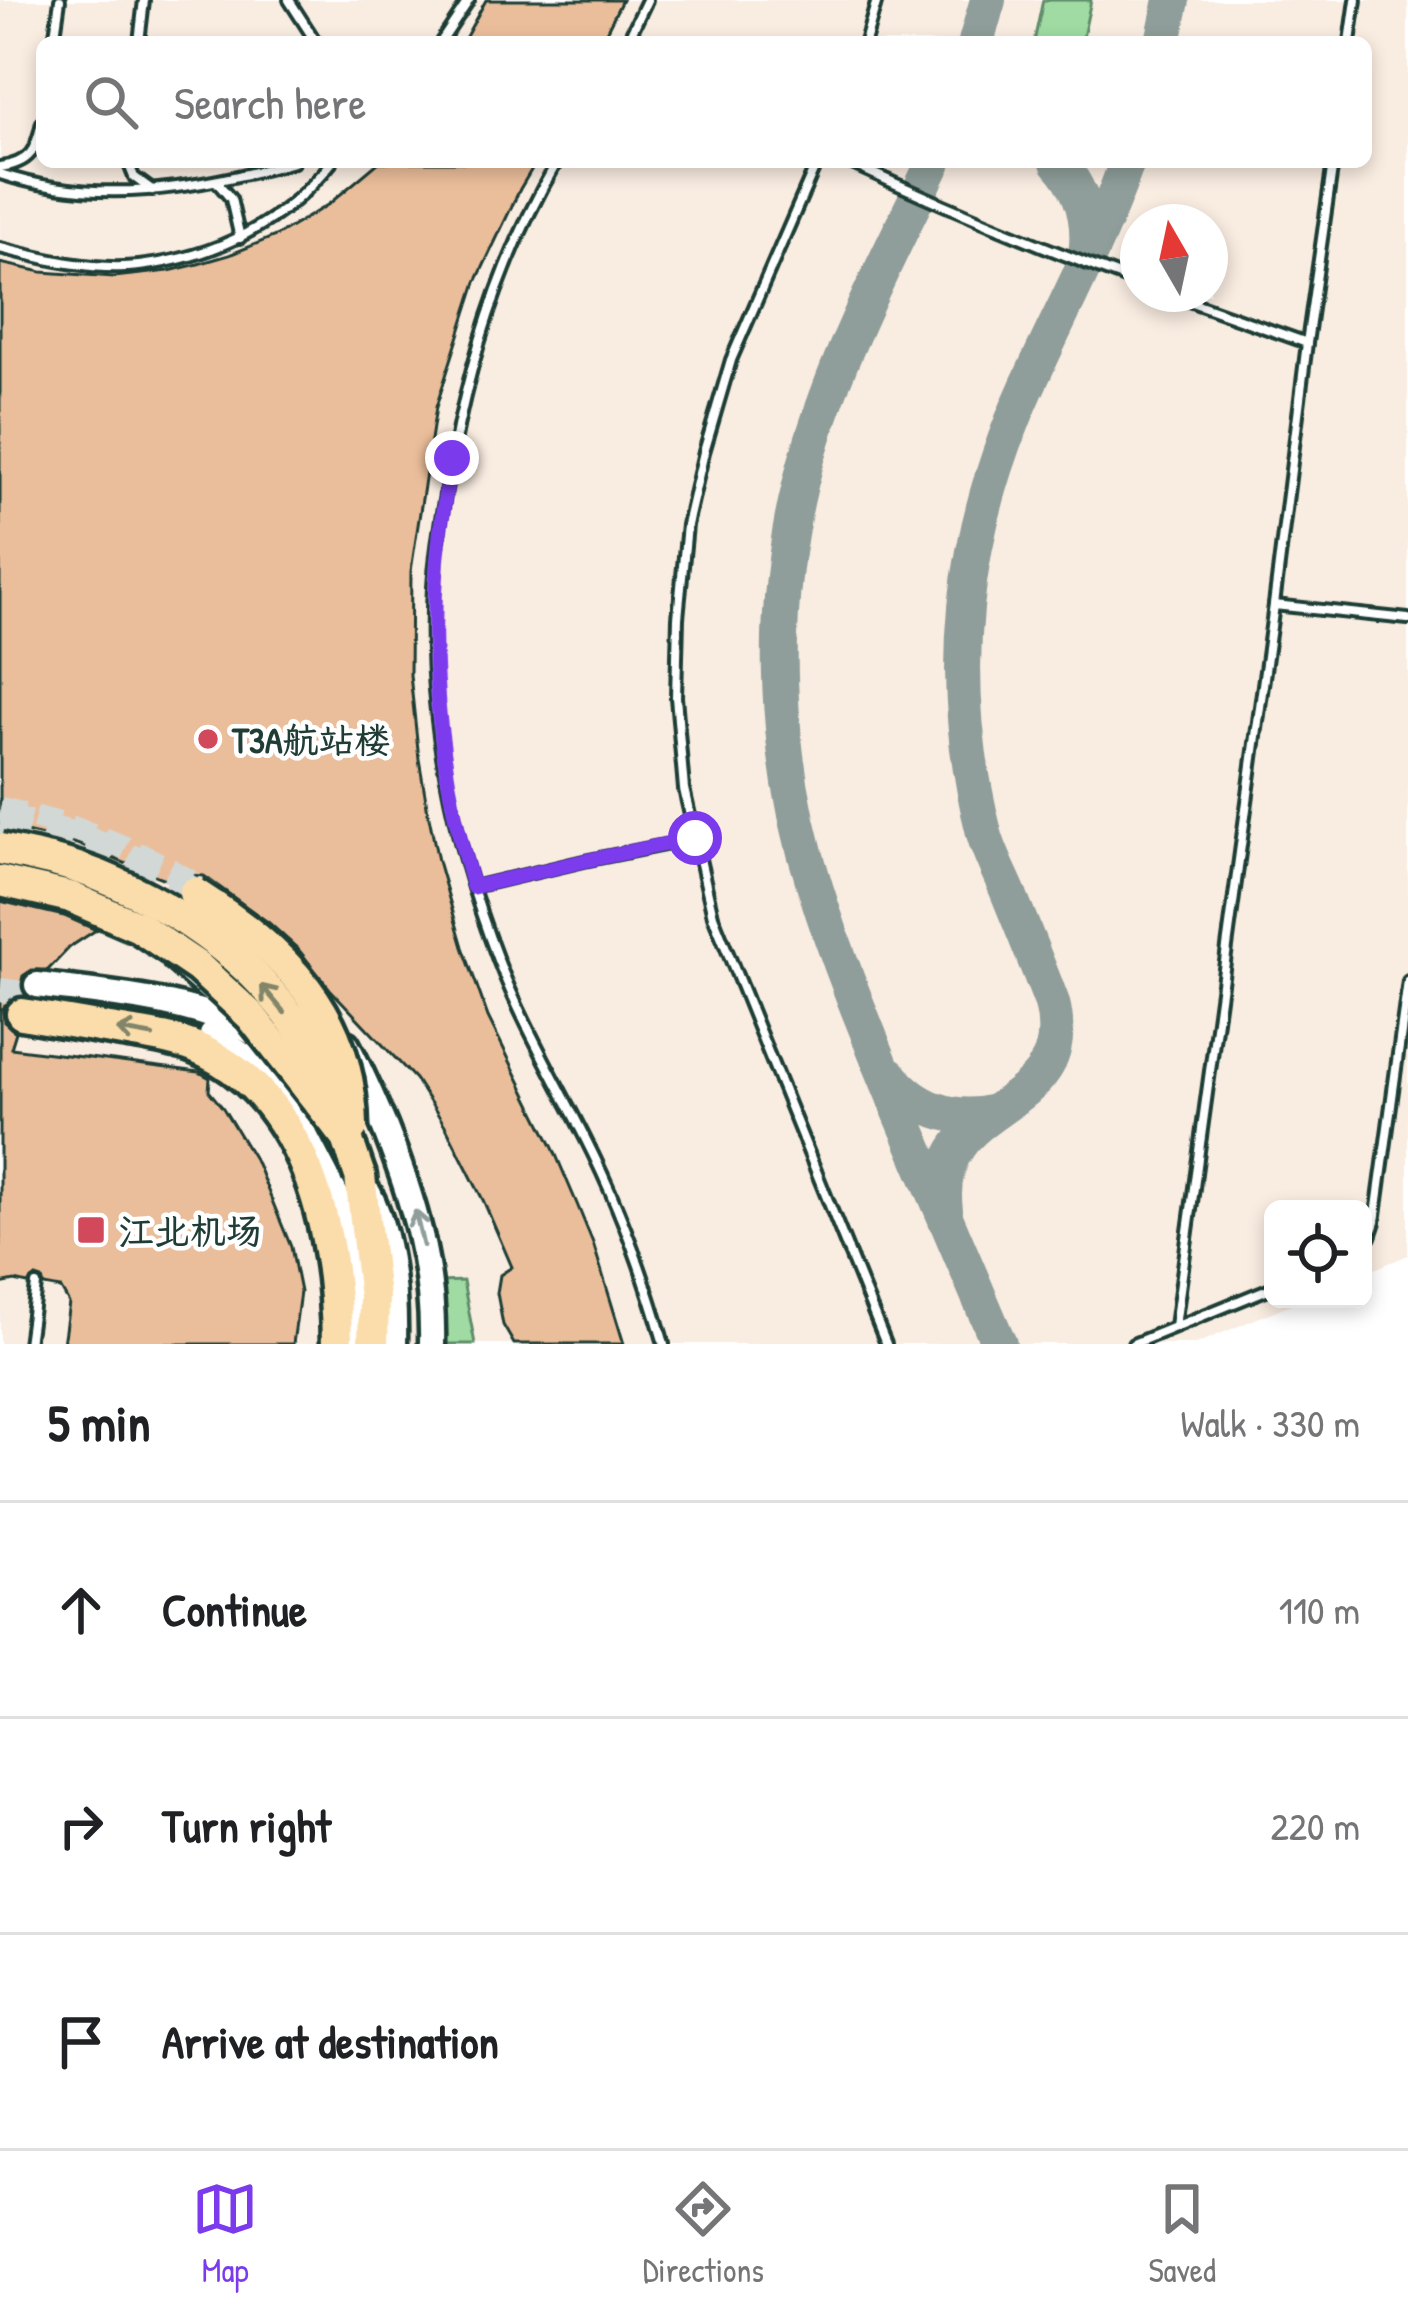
<!DOCTYPE html>
<html lang="en">
<head>
<meta charset="utf-8">
<style>
  :root { --surface:#fff; --page:#f6f6f6; --text:#202124; --muted:#757577; --line:#e0e0e0; --accent:#7c3aed }
  body { margin:0; font-family:"Patrick Hand","LXGW WenKai TC",sans-serif; background:var(--page); color:var(--text) }
  .controls { position:absolute; right:36px; bottom:36px; display:grid; overflow:hidden; border-radius:18px; box-shadow:0 6px 18px #0003 }
  .controls button { width:108px; height:108px; display:grid; place-items:center; padding:0; border:0; border-bottom:3px solid var(--line); background:var(--surface); color:var(--text); font:60px sans-serif }
  .compass { position:absolute; left:1120px; top:204px; width:108px; height:108px; border-radius:50%; background:var(--surface); box-shadow:0 6px 18px #0003; rotate:351deg }
  .stop { position:absolute; width:36px; height:36px; margin:-27px; border:9px solid #7c3aed; border-radius:50%; background:#fff }
  .stop.end { background:#7c3aed; border-color:#fff; box-shadow:0 3px 12px #0008 }
  .list { margin:0; padding:0; list-style:none }
  h2 { display:flex; justify-content:space-between; align-items:center; height:156px; margin:0; padding:0 48px; font-size:51px }
  h2 small { font-size:39px; font-weight:400; color:var(--muted) }
  .list li { display:grid; grid-template-columns:78px 1fr auto; gap:36px; align-items:center; box-sizing:border-box; height:216px; padding:0 48px; border-top:3px solid var(--line) }
  .list b { display:block; font-size:45px; white-space:nowrap }
  .list em { font-size:39px; font-style:normal; color:var(--muted) }
  .icon { flex:none; width:66px; height:66px; fill:none; stroke:currentColor; stroke-width:2; stroke-linecap:round; stroke-linejoin:round }
  .map { position:relative; flex:none; width:1408px; height:1344px; overflow:hidden }
  .search { position:absolute; background:var(--surface); box-shadow:0 6px 18px #0003; left:36px; right:36px; top:36px; height:132px; display:flex; align-items:center; gap:30px; box-sizing:border-box; padding:0 42px; border-radius:18px; color:var(--muted); font-size:45px }
  .sheet { height:804px; background:var(--surface) }
  nav { display:flex; justify-content:space-around; align-items:center; box-sizing:border-box; height:168px; border-top:3px solid var(--line); background:var(--surface); font-size:33px; color:var(--muted) }
  nav a { display:grid; justify-items:center; gap:6px }
  nav .on { color:var(--accent) }
  .map>svg:first-child { display:block }
</style>
</head>
<body>
<div class="map">
<svg width="1408" height="1344" viewBox="0 0 1408 1344">
  <rect width="100%" height="100%" fill="#fff"/>
  <filter id="ink" filterUnits="userSpaceOnUse"><feTurbulence type="fractalNoise" baseFrequency=".00833" numOctaves="2"/><feDisplacementMap in="SourceGraphic" scale="24" xChannelSelector="R" yChannelSelector="G"/><feConvolveMatrix kernelMatrix="1 2 1 2 8 2 1 2 1" color-interpolation-filters="sRGB"/></filter>
  <g filter="url(#ink)">
    <path fill="#f9ece1" fill-rule="evenodd" d="M0,0H1408V1255L1363,1274V1209H1273V1299H1303L1196,1344H0ZM42,42H1366V162H42ZM1138,222H1210V294H1138Z"/>
    <g fill="#9fdba2" stroke="#5f8c6b" stroke-width="3">
      <path d="M1043,0H1091L1082,42H1034Z"/>
      <path d="M463,1281L475,1344H440V1282Z"/>
    </g>
    <g fill="none" stroke-linecap="round" stroke-linejoin="round">
      <g stroke="#8f9e9a" stroke-width="36">
        <path d="M976,42L988,0"/>
        <path d="M1163,42L1172,0"/>
        <path d="M934,162C884,266 829,369 801,481C768,613 774,758 815,887C838,962 869,1036 899,1109C932,1187 966,1266 999,1344"/>
        <path d="M1058,162C1082,188 1091,220 1086,255"/>
        <path d="M890,1075C915,1108 954,1123 995,1112"/>
        <path d="M945,1210C930,1093 1080,1119 1052,1003C1038,966 1023,929 1008,892C1000,873 989,853 984,833C945,678 961,532 1027,387C1061,312 1100,240 1127,162"/>
      </g>
    </g>
    <g fill="#ebbe9b" stroke="#1f3d34" stroke-width="3">
      <path d="M486,0H622L601,42H463Z"/>
      <path d="M379,162H536L520,189L476,282L436,407L411,571L410,675L419,759L428,812L438,861L463,947L488,1017L553,1148L577,1204L593,1243L624,1344H514L503,1325L497,1293L500,1275L512,1267L483,1200L446,1127L415,1079L330,989L298,949L269,923L204,876L187,875L177,884L77,844L0,826V263L42,272L114,277L169,271L198,264L229,255L278,235L329,204Z"/>
      <path d="M0,901L64,916L96,930L70,947L48,970H32L23,976L21,984L24,995L8,1001L3,1009L4,1022L16,1032L11,1048L199,1072L210,1078L209,1091L223,1108L257,1164L291,1247L300,1292L293,1344H63L69,1303L61,1289L44,1286L42,1279L36,1277L28,1284L15,1281L0,1284Z"/>
    </g>
    <g fill="none" stroke-linecap="round" stroke-linejoin="round">
      <g stroke="#d2d8d6" stroke-width="24" stroke-dasharray="24 12" stroke-linecap="butt">
        <path d="M0,809C76,825 148,852 212,896"/>
        <path d="M0,990L60,998"/>
        <path d="M130,1007L146,1009L212,1035"/>
      </g>
      <path stroke="#d2d8d6" stroke-width="30" stroke-dasharray="30 15" stroke-linecap="butt" d="M0,819C69,831 135,856 194,893"/>
      <defs>
        <g id="lane">
          <path d="M289,0L316,42"/>
          <path d="M54,42L60,0"/>
          <path d="M139,42L144,0"/>
          <path d="M441,42L469,0"/>
          <path d="M627,42L647,0"/>
          <path d="M865,42L877,0"/>
          <path d="M1350,42L1356,0"/>
          <path d="M128,162L134,177L152,190"/>
          <path d="M557,162C505,251 472,351 453,452C444,497 436,541 433,587C425,713 453,843 498,960C522,1023 556,1080 586,1140C619,1205 644,1274 664,1344"/>
          <path d="M817,162L731,360L704,452L687,525L678,618L676,697L684,789L713,916L886,1344"/>
          <path d="M848,162C943,206 1040,247 1138,283"/>
          <path d="M0,167C30,163 36,151 42,122"/>
          <path d="M0,174C98,206 196,189 294,162"/>
          <path d="M216,181L231,199L240,238"/>
          <path d="M0,248C44,259 93,271 139,266C216,257 284,223 332,162"/>
          <path d="M1169,294L1307,343L1274,605L1175,1326"/>
          <path d="M1307,343L1333,162"/>
          <path d="M1274,605L1408,619"/>
          <path d="M473,887L584,861L695,839"/>
          <path d="M169,964L221,1009"/>
          <path d="M1363,1244L1370,1237L1375,1222L1408,981"/>
          <path d="M28,1344L36,1285"/>
          <path d="M1133,1344L1273,1287"/>
        </g>
        <g id="secondary">
          <path d="M37,985C114,995 198,1000 267,1040"/>
          <path d="M212,1035L275,1077L336,1195L350,1259L358,1344"/>
          <path d="M346,1044C361,1071 373,1100 385,1128C413,1199 434,1267 432,1344"/>
          <path d="M369,1194C391,1238 395,1296 394,1344"/>
        </g>
        <g id="highway">
          <path d="M22,1014C55,1020 88,1025 122,1031C146,1035 171,1038 194,1047C307,1093 336,1234 337,1344"/>
          <path d="M360,1176L374,1297L373,1344"/>
        </g>
      </defs>
      <use href="#lane" stroke="#1f3d34" stroke-width="16"/>
      <use href="#secondary" stroke="#1f3d34" stroke-width="33"/>
      <use href="#highway" stroke="#1f3d34" stroke-width="39"/>
      <use href="#lane" stroke="#fff" stroke-width="8"/>
      <use href="#secondary" stroke="#fff" stroke-width="24"/>
      <use href="#highway" stroke="#fbddab" stroke-width="30"/>
      <defs>
        <g id="highway-bridge">
          <path d="M0,849C33,856 68,863 100,876C181,909 263,967 308,1044C318,1063 326,1084 334,1104"/>
          <path d="M0,881L70,897L139,927L198,967L251,1016L347,1138L360,1176"/>
          <path d="M194,893C284,951 351,1013 352,1127"/>
        </g>
      </defs>
      <use href="#highway-bridge" stroke="#1f3d34" stroke-width="39" stroke-linecap="butt"/>
      <use href="#highway-bridge" stroke="#fbddab" stroke-width="30"/>
    </g>
    <defs><path id="oneway-shaft" d="M-6 0H5M1.5-3L5.5 0L1.5 3" fill="none" stroke-width="1.6" stroke-linecap="round" stroke-linejoin="round" transform="scale(3)"/></defs>
    <g stroke="#82856a">
      <use href="#oneway-shaft" transform="translate(273 999) rotate(-130)"/>
      <use href="#oneway-shaft" transform="translate(135 1033) rotate(-170)"/>
    </g>
    <use stroke="#8f9e9a" href="#oneway-shaft" transform="translate(419 1228) rotate(-103)"/>
  </g>
  <g fill="none" stroke-linecap="round" stroke-linejoin="round" filter="url(#ink)">
    <path stroke="#7c3aed" stroke-width="15" d="M452,458C422,607 432,743 473,887L584,861L695,838"/>
  </g>
  <g fill="#d1495b" stroke="#fff" stroke-width="4.5">
    <circle cx="208" cy="739" r="12"/>
    <rect x="76" y="1215" width="30" height="30" rx="6"/>
  </g>
  <g text-anchor="middle" dominant-baseline="central" stroke-width="9" stroke-linejoin="round" paint-order="stroke">
    <g font-size="36" font-weight="bold" fill="#1f3d34" stroke="#fff" text-anchor="start">
      <text x="232" y="739">T3A航站楼</text>
      <text x="118" y="1230">江北机场</text>
    </g>
  </g>
</svg>
<div class="controls">
<button><svg class="icon" aria-label="locate" viewBox="0 0 24 24"><circle cx="12" cy="12" r="6"/><path d="M12 2v4M12 18v4M2 12h4M18 12h4"/></svg></button>
</div>
<svg class="compass" viewBox="-18 -18 36 36"><path d="M0-13l5 13h-10z" fill="#e53935"/><path d="M0 13l5-13h-10z" fill="#757577"/></svg>
<div class="stop" style="left:695px;top:838px"></div>
<div class="stop end" style="left:452px;top:458px"></div>
<div class="search"><svg class="icon" aria-label="search" viewBox="0 0 24 24"><circle cx="10" cy="10" r="6"/><path d="M15 15l6 6"/></svg>Search here</div>
</div>
<section class="sheet">
<h2>5 min<small>Walk · 330 m</small></h2>
<ul class="list">
<li><svg class="icon" aria-label="ahead" viewBox="0 0 24 24"><path d="M12 20V5M6 11l6-6 6 6"/></svg><div><b>Continue</b></div><em>110 m</em></li>
<li><svg class="icon" aria-label="right" viewBox="0 0 24 24"><path d="M7 20v-9h11M14 6l5 5-5 5"/></svg><div><b>Turn right</b></div><em>220 m</em></li>
<li><svg class="icon" aria-label="arrive" viewBox="0 0 24 24"><path d="M6 21V4h12l-3 4 3 4H6"/></svg><div><b>Arrive at destination</b></div></li>
</ul>
</section>
<nav>
<a class="on"><svg class="icon" aria-label="map" viewBox="0 0 24 24"><path d="M3 6l6-2 6 2 6-2v14l-6 2-6-2-6 2zM9 4v14M15 6v14"/></svg>Map</a>
<a><svg class="icon" aria-label="directions" viewBox="0 0 24 24"><path d="M12 3l9 9-9 9-9-9zM9 14v-3h6M13 9l2 2-2 2"/></svg>Directions</a>
<a><svg class="icon" aria-label="saved" viewBox="0 0 24 24"><path d="M7 4h10v16l-5-4-5 4z"/></svg>Saved</a>
</nav>
</body>
</html>
